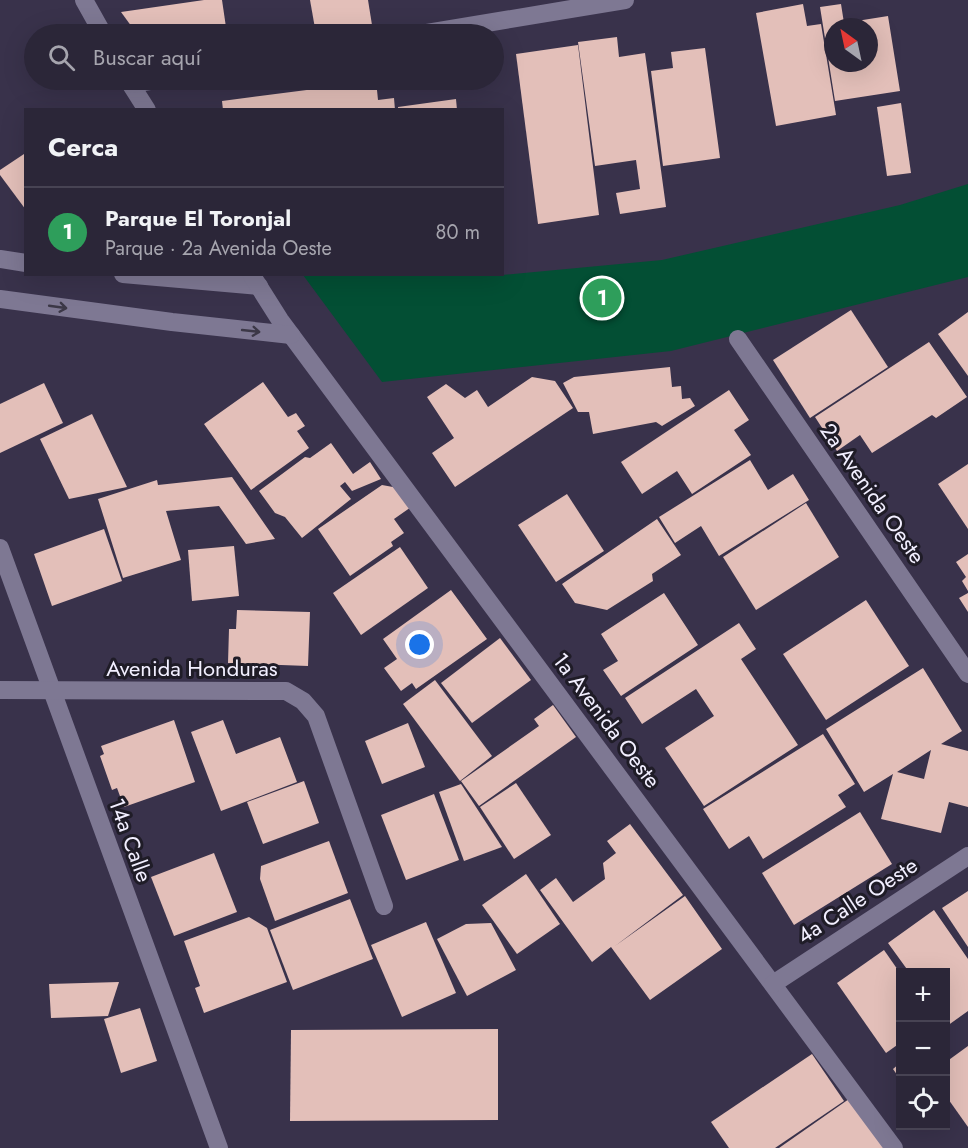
<!DOCTYPE html>
<html lang="es">
<head>
<meta charset="utf-8">
<style>
  :root { --surface:#2b2638; --page:#373243; --text:#f1f3f6; --muted:#a6a5ae; --line:#474353; --accent:#1a73e8 }
  body { margin:0; font-family:Jost,sans-serif; background:var(--page); color:var(--text) }
  .controls { position:absolute; right:18px; bottom:18px; display:grid; overflow:hidden; border-radius:0px; box-shadow:0 6px 24px #0002 }
  .controls button { width:54px; height:54px; display:grid; place-items:center; padding:0; border:0; border-bottom:2px solid var(--line); background:var(--surface); color:var(--text); font:30px sans-serif }
  .compass { position:absolute; left:824px; top:18px; width:54px; height:54px; border-radius:50%; background:var(--surface); box-shadow:0 6px 24px #0002; rotate:327deg }
  .you { position:absolute; left:420px; top:645px; width:21px; height:21px; margin:-15px; border:4px solid #fff; border-radius:50%; background:#1a73e8; box-shadow:0 0 0 9px #1a73e833 }
  .badge { display:grid; place-items:center; width:39px; height:39px; border-radius:50%; background:var(--accent); color:#fff; font-size:20px; font-weight:700 }
  .pin { position:absolute; translate:-50% -50%; border:3px solid #fff; box-shadow:0 2px 6px #0006 }
  .list { margin:0; padding:0; list-style:none }
  h2 { display:flex; justify-content:space-between; align-items:center; height:78px; margin:0; padding:0 24px; font-size:26px }
  h2 small { font-size:20px; font-weight:400; color:var(--muted) }
  .list li { display:grid; grid-template-columns:39px 1fr auto; gap:18px; align-items:center; box-sizing:border-box; height:90px; padding:0 24px; border-top:2px solid var(--line) }
  .list b { display:block; font-size:22px; white-space:nowrap }
  .list p { margin:0; font-size:20px; white-space:nowrap; color:var(--muted) }
  .list em { font-size:20px; font-style:normal; color:var(--muted) }
  .icon { flex:none; width:33px; height:33px; fill:none; stroke:currentColor; stroke-width:2; stroke-linecap:round; stroke-linejoin:round }
  .map { position:relative; flex:none; width:968px; height:1148px; overflow:hidden }
  .search { position:absolute; background:var(--surface); box-shadow:0 6px 24px #0002; left:24px; top:24px; width:480px; height:66px; display:flex; align-items:center; gap:15px; box-sizing:border-box; padding:0 21px; border-radius:33px; color:var(--muted); font-size:22px }
  .panel { position:absolute; background:var(--surface); box-shadow:0 6px 24px #0002; left:24px; top:108px; width:480px; height:168px; border-radius:0px }
  .map>svg:first-child { display:block }
</style>
</head>
<body>
<div class="map">
<svg width="968" height="1148" viewBox="0 0 968 1148">
  <rect width="100%" height="100%" fill="#39324b"/>
  <path fill="#034f34" d="M968,184V277L671,351L382,382L303,275L491,276L662,260L900,205Z"/>
  <g fill="#e3bfb9" fill-rule="evenodd">
    <path d="M204,0H222L227,34H137L121,12Z"/>
    <path d="M310,0H368L372,25L316,34Z"/>
    <path d="M803,4L807,26L821,24L836,115L776,126L756,13Z"/>
    <path d="M841,4L844,23L888,16L900,91L835,101L820,7ZM833,27H869V63H833Z"/>
    <path d="M617,37L619,57L645,53L666,207L620,214L616,193L640,189L636,160L595,166L578,42Z"/>
    <path d="M578,45L599,215L538,224L516,54Z"/>
    <path d="M705,48L720,158L663,166L651,71L673,68L671,52Z"/>
    <path d="M329,80H376L378,100L394,98L395,110H223L222,101L330,87Z"/>
    <path d="M456,99L457,110H398V107Z"/>
    <path d="M901,103L911,173L887,176L877,107Z"/>
    <path d="M24,154L26,156V210L0,175V170Z"/>
    <path d="M851,310L888,367L810,418L773,360Z"/>
    <path d="M968,312V376L938,334Z"/>
    <path d="M929,342L967,397L936,418L932,415L872,453L860,435L837,451L815,417Z"/>
    <path d="M670,367L672,387L681,386L682,399L690,398L695,406L662,426L656,422L593,434L589,412H578L563,383L574,377Z"/>
    <path d="M532,377L555,381L573,408L455,487L432,453L454,438L427,397L446,384L465,398L477,390L488,407Z"/>
    <path d="M263,382L288,417L296,413L305,426L297,431L309,448L251,490L204,424Z"/>
    <path d="M44,383L63,423L0,453V404Z"/>
    <path d="M729,390L749,420L734,430L751,455L692,494L677,471L642,494L621,462Z"/>
    <path d="M92,414L127,487L69,499L40,439Z"/>
    <path d="M331,443L353,474L370,462L381,479L352,491L345,482L340,486L351,499L302,538L285,517L275,513L259,491L305,457L310,458Z"/>
    <path d="M750,460L768,490L793,474L809,500L719,556L701,526L675,543L659,517Z"/>
    <path d="M968,464V529L938,484Z"/>
    <path d="M232,477L275,539L246,544L219,506L166,511L181,560L123,578L98,499L157,480L158,485Z"/>
    <path d="M382,485L393,487L414,505L394,519L404,533L391,542L393,546L350,576L318,529Z"/>
    <path d="M567,494L604,551L556,582L518,525Z"/>
    <path d="M806,503L839,557L756,610L723,557Z"/>
    <path d="M657,519L681,555L652,574L653,581L607,610L575,603L562,584Z"/>
    <path d="M104,529L122,581L52,606L34,554Z"/>
    <path d="M234,546L239,596L192,601L188,550Z"/>
    <path d="M400,547L428,588L361,635L333,593Z"/>
    <path d="M968,554V591L962,581L966,577L956,562Z"/>
    <path d="M451,590L487,639L416,689L412,683L401,691L384,668L397,659L383,639Z"/>
    <path d="M664,593L698,645L621,696L603,670L618,661L601,634Z"/>
    <path d="M968,593V612L959,598Z"/>
    <path d="M866,600L909,666L826,720L783,654Z"/>
    <path d="M237,610L310,612L308,666L228,663L229,629H236Z"/>
    <path d="M739,623L756,649L741,659L798,745L704,806L665,748L714,716L696,689L642,724L625,698Z"/>
    <path d="M500,638L531,680L472,723L441,683Z"/>
    <path d="M923,668L962,731L941,744L968,751V807L949,802L941,833L881,819L893,774L864,792L826,729ZM931,750L924,779L897,772Z"/>
    <path d="M435,680L492,756L460,781L403,704Z"/>
    <path d="M553,705L576,737L479,806L461,781L539,726L534,719Z"/>
    <path d="M174,720L195,782L124,807L117,788L112,790L100,756L104,754L101,746Z"/>
    <path d="M223,720L236,754L280,737L297,782L221,811L191,732Z"/>
    <path d="M408,723L425,767L382,784L365,741Z"/>
    <path d="M823,734L855,784L838,795L846,807L763,859L749,836L729,849L703,809Z"/>
    <path d="M304,781L319,823L263,844L247,802Z"/>
    <path d="M516,783L551,835L514,859L480,807Z"/>
    <path d="M461,784L502,847L464,861L439,792Z"/>
    <path d="M434,794L459,860L406,880L381,815Z"/>
    <path d="M860,812L892,864L794,925L762,873Z"/>
    <path d="M630,824L683,895L615,946L685,896L722,949L650,1000L611,947L592,962L540,890L556,878L573,902L605,879L603,863L616,853L607,841Z"/>
    <path d="M329,841L348,893L275,921L260,879L261,866Z"/>
    <path d="M214,853L237,912L174,936L151,877Z"/>
    <path d="M526,874L560,924L517,954L482,905Z"/>
    <path d="M968,891V947L942,908Z"/>
    <path d="M350,899L373,959L293,990L270,930Z"/>
    <path d="M934,910L968,959V1011L947,1026L946,972H909L888,943Z"/>
    <path d="M249,917L267,928L287,982L204,1013L195,988L200,986L184,941Z"/>
    <path d="M426,922L456,993L402,1017L371,945Z"/>
    <path d="M491,923L516,970L467,996L437,939L466,924Z"/>
    <path d="M884,950L900,973V1043L886,1053L837,983Z"/>
    <path d="M119,982L108,1016L51,1018L49,984Z"/>
    <path d="M140,1008L157,1061L121,1073L104,1019Z"/>
    <path d="M498,1029V1120L290,1121L291,1030Z"/>
    <path d="M968,1046V1127L946,1096V1062Z"/>
    <path d="M812,1054L844,1101L775,1148H729L711,1122Z"/>
    <path d="M900,1063V1079L893,1069Z"/>
    <path d="M849,1099L884,1148H779Z"/>
  </g>
  <g fill="none" stroke-linecap="round" stroke-linejoin="round">
    <g stroke="#7e7893" stroke-width="18">
      <path d="M84,0L103,34"/>
      <path d="M421,34L625,0"/>
      <path d="M128,80L147,110"/>
      <path d="M131,84L156,80"/>
      <path d="M0,259L26,263"/>
      <path d="M123,274L259,286"/>
      <path d="M251,274L280,320L894,1148"/>
      <path d="M0,299L172,322L291,335"/>
      <path d="M738,339L968,674"/>
      <path d="M0,548L219,1148"/>
      <path d="M0,690L286,691L303,701L316,716L384,906"/>
      <path d="M773,984L968,856"/>
    </g>
  </g>
  <defs><path id="oneway-shaft" d="M-6 0H5M1.5-3L5.5 0L1.5 3" fill="none" stroke-width="1.6" stroke-linecap="round" stroke-linejoin="round" transform="scale(1.5)"/></defs>
  <g stroke="#3c3847">
    <use href="#oneway-shaft" transform="translate(58 307) rotate(8)"/>
    <use href="#oneway-shaft" transform="translate(251 331) rotate(6)"/>
  </g>
  <g text-anchor="middle" dominant-baseline="central" stroke-width="6" stroke-linejoin="round" paint-order="stroke">
    <g font-size="22" fill="#f2efff" stroke="#1f1c27">
      <text transform="translate(873 493) rotate(55)">2a Avenida Oeste</text>
      <text x="192" y="668">Avenida Honduras</text>
      <text transform="translate(607 720) rotate(53)">1a Avenida Oeste</text>
      <text transform="translate(131 840) rotate(70)">14a Calle</text>
      <text transform="translate(857 900) rotate(-33)">4a Calle Oeste</text>
    </g>
  </g>
</svg>
<div class="controls">
<button>+</button>
<button>−</button>
<button><svg class="icon" aria-label="locate" viewBox="0 0 24 24"><circle cx="12" cy="12" r="6"/><path d="M12 2v4M12 18v4M2 12h4M18 12h4"/></svg></button>
</div>
<svg class="compass" viewBox="-18 -18 36 36"><path d="M0-13l5 13h-10z" fill="#e53935"/><path d="M0 13l5-13h-10z" fill="#a6a5ae"/></svg>
<div class="you"></div>
<div class="pin badge" style="left:602px;top:298px;background:#2e9e5b">1</div>
<div class="search"><svg class="icon" aria-label="search" viewBox="0 0 24 24"><circle cx="10" cy="10" r="6"/><path d="M15 15l6 6"/></svg>Buscar aquí</div>
<section class="panel">
<h2>Cerca<small></small></h2>
<ul class="list">
<li><span class="badge" style="background:#2e9e5b">1</span><div><b>Parque El Toronjal</b><p>Parque · 2a Avenida Oeste</p></div><em>80 m</em></li>
</ul>
</section>
</div>
</body>
</html>
